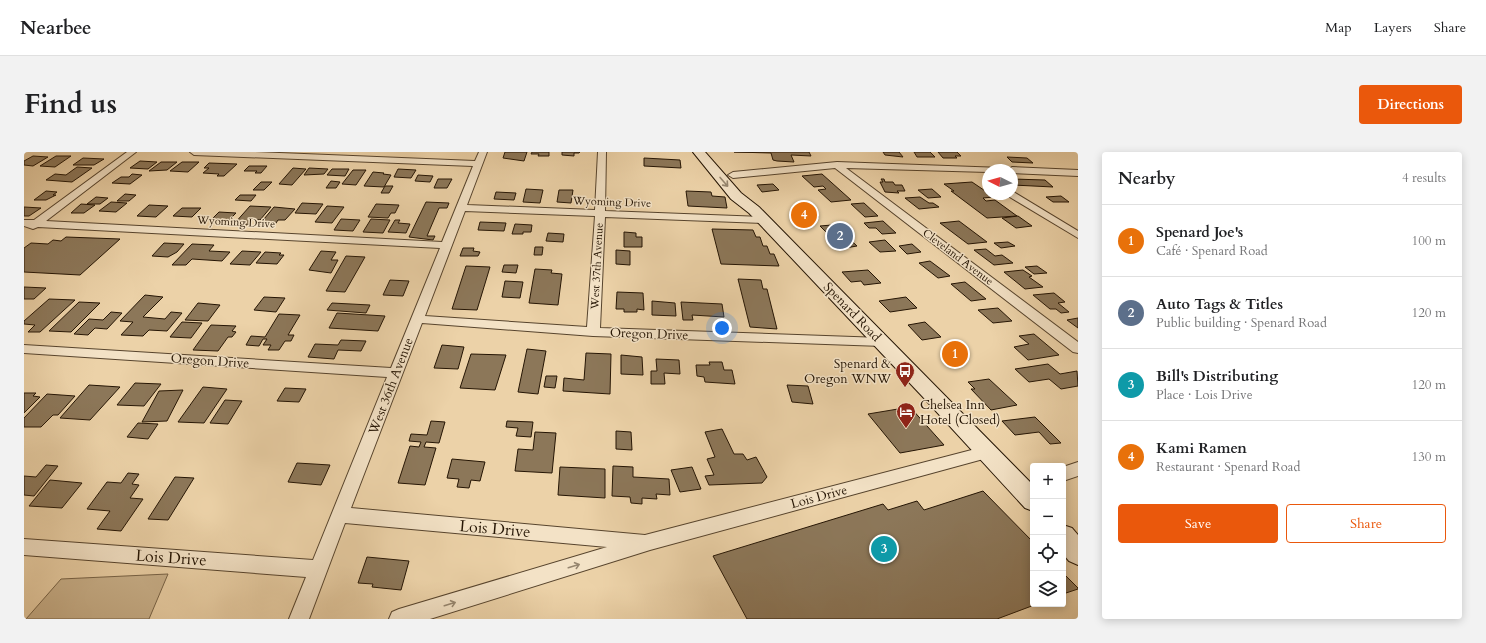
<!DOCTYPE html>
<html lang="en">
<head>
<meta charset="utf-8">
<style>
  :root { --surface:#fff; --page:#f2f2f2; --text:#202124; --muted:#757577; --line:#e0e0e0; --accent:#ea580c }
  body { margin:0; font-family:Cardo,serif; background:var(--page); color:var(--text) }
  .controls { position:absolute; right:12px; bottom:12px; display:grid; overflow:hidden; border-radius:4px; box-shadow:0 2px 10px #0003 }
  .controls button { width:36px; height:36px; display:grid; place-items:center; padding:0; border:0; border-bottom:1px solid var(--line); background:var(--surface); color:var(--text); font:20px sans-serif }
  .compass { position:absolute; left:958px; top:12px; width:36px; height:36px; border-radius:50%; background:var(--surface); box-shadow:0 2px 10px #0003; rotate:275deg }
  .you { position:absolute; left:698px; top:176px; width:14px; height:14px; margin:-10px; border:3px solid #fff; border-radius:50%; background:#1a73e8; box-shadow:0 0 0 6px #1a73e833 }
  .badge { display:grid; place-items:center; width:26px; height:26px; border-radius:50%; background:var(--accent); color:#fff; font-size:13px; font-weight:700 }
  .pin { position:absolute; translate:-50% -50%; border:2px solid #fff; box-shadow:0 1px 4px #0006 }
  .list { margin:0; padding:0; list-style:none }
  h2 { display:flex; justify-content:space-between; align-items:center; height:52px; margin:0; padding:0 16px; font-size:17px }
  h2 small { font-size:13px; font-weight:400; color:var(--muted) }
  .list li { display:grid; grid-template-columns:26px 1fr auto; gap:12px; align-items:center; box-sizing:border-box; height:72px; padding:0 16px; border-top:1px solid var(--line) }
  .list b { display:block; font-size:15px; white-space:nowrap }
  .list p { margin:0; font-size:13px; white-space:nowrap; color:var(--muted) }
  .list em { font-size:13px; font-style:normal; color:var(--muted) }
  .actions { display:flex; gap:8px; padding:12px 16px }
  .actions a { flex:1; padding:9px 0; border:1px solid var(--accent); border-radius:4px; text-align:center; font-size:14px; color:var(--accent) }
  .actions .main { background:var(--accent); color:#fff }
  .icon { flex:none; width:22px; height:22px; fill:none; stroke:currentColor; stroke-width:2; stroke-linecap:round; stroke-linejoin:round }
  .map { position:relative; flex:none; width:1054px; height:467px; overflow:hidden; border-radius:4px }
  header { display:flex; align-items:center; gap:24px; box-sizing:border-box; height:56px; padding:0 20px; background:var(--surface); border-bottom:1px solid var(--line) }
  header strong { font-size:19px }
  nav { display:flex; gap:22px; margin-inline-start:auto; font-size:14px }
  .intro { display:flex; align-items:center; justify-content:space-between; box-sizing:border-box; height:96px; padding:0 24px }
  h1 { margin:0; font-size:28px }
  .button { padding:10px 18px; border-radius:4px; background:var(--accent); color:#fff; font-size:14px; font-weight:700 }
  main { display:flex; gap:24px; padding:0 24px }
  aside { flex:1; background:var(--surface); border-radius:4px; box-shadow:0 2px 10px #0003 }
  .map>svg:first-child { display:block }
</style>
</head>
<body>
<header>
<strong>Nearbee</strong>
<nav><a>Map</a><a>Layers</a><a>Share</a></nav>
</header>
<div class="intro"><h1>Find us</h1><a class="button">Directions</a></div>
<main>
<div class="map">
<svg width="1054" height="467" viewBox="0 0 1054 467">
  <rect width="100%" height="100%" fill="#ecd2a8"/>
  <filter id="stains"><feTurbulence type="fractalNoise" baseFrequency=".005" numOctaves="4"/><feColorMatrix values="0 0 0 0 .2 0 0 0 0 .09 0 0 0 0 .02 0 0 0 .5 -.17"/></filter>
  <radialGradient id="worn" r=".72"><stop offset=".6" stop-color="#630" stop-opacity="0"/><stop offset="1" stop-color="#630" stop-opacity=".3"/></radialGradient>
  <path fill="#cab28c" stroke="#786448" d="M144,422L125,467H2L37,427Z"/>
  <g fill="#8c7759" stroke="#251504">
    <path d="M481,0H503L500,9L479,6Z"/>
    <path d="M508,0H525V4H514L515,2H507Z"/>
    <path d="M538,0H556L555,1H550V4L538,3Z"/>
    <path d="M710,0H785L787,4L767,3L770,10L753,9L749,8L747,1Z"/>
    <path d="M859,0H875L879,5L861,3Z"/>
    <path d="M890,0H906L911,5H893Z"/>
    <path d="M914,0H933L937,4H931L933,6H919Z"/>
    <path d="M9,4L24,5L9,14L0,13V9Z"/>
    <path d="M32,4H47L31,15L16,14Z"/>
    <path d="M983,5L1003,6L1009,11L988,10Z"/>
    <path d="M59,6L80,7L70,13H49Z"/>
    <path d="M620,6L656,8L657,16L620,14Z"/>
    <path d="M116,9L133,10L124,17L106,16Z"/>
    <path d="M137,10H153L143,18L125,19Z"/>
    <path d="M158,10H175L164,20L146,19Z"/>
    <path d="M185,11L213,12L200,24H193L195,22L179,21L185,16H180Z"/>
    <path d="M225,14H243L237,21H231L233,19H220Z"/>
    <path d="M53,15L68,16L48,30L22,28L31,22L42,23Z"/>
    <path d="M269,16L282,17L268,33L255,32Z"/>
    <path d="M285,16L304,17L300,22L280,23Z"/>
    <path d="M308,17H325L321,24L303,23Z"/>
    <path d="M374,17L392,18L387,26L370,25Z"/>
    <path d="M329,18H342L332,33L318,32Z"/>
    <path d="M349,20L360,21L359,22L367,23L360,35L340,34Z"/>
    <path d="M108,22L118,23L106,32L88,31L97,25H105Z"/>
    <path d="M798,22L827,48L807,50L794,38L802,37L799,34L790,35L778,24Z"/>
    <path d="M394,23L409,24L406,30L391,29Z"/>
    <path d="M414,27H428L423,36H410Z"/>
    <path d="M857,27H860L861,30H869L871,33H878L881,39H873L875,41L861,40L856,30H859Z"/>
    <path d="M988,27L1021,28L1029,35L989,33Z"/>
    <path d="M307,29L316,30L312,36H302Z"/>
    <path d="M237,30H248L240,38H229Z"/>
    <path d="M948,30L970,45L959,46L962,49L971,48L993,64L963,66L927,39H930L920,32Z"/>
    <path d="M749,32L755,38L738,40L733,33Z"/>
    <path d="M361,34H369L365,41H357Z"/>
    <path d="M502,37L519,38L516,51L499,50Z"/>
    <path d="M908,37L917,45L904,46L894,38Z"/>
    <path d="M535,38H549L547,51L533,50Z"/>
    <path d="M22,39L33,40L29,43H32L22,48H10Z"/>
    <path d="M662,39L687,40L688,44L701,45L703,56L664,54Z"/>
    <path d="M472,40L492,41L490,48L470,47Z"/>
    <path d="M101,42L112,43L105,49H93Z"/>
    <path d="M216,43H232L227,49L211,48Z"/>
    <path d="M1037,44L1045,50H1029L1022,45Z"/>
    <path d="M72,45L84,46L76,52H63Z"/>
    <path d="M896,45L905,51H909L915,55L895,57L881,46Z"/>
    <path d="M87,50L103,51L92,60L75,59Z"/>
    <path d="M402,50L425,51L423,56H415L403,84H411L409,88L385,85Z"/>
    <path d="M278,51L299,52L292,62L271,61Z"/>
    <path d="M840,51L854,64L841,65L827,52Z"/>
    <path d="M57,52L71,53L60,61H47Z"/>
    <path d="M352,52L375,53L371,61H367L364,66L344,65Z"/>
    <path d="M125,53L144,54L132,65L113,64Z"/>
    <path d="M226,54L247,55L236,68L229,67L224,73L210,72Z"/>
    <path d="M303,54L320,55L308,71L291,70Z"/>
    <path d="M0,55L17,56L5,64H0Z"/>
    <path d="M250,55L271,57L261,68H254L250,74L235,73Z"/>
    <path d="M158,56H177L168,65L149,64Z"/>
    <path d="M785,56L795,65L776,68L766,58Z"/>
    <path d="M195,60L212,61L205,68L188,67Z"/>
    <path d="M994,64L1008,74L992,76L978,66Z"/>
    <path d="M317,67L336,68L329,79L310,78Z"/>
    <path d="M347,67L366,68L359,81L339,80Z"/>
    <path d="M371,68H376L374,71L386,72L382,81L364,80Z"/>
    <path d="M859,69L872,81L858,82L852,76H845L840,71Z"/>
    <path d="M935,69L963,90L944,92L916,71Z"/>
    <path d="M456,70L482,71L480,79L454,78Z"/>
    <path d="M491,72L508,73L507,80H499V82H488Z"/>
    <path d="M808,73L813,78L802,80L796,74Z"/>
    <path d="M688,77L729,78L732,85H736L739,94H743L746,102H750L755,114L697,112Z"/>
    <path d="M600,80L612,81V85H618V95H600Z"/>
    <path d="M524,81L540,82L539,90L522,89Z"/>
    <path d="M819,81L833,94L821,96L806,82Z"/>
    <path d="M42,85L96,87L56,123L0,120V96L7,91L24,92L29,88L37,89Z"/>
    <path d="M861,88L872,99L856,100L845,90Z"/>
    <path d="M984,90L991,94L977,96L970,91Z"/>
    <path d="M140,91L160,92L153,100L144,105L128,104Z"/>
    <path d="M168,92L190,93L185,99L206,100L198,109L168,107L162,113H148Z"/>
    <path d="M888,92L897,100L883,102L875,94Z"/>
    <path d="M511,95H519L518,103H510Z"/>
    <path d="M439,96H450L449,99L456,100L454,104H436Z"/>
    <path d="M962,97L971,104L978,103L989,111L970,113L950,98Z"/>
    <path d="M592,98L606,99V113L592,112Z"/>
    <path d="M218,99L237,100L226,113L206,112Z"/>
    <path d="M297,99L312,100L307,108H314L307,121L285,118Z"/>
    <path d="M241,100L257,101L255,103H260L253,112L232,111Z"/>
    <path d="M322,104L341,105L321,140L302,139Z"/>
    <path d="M906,109L926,124L914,126L895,111Z"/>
    <path d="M480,113H494L492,121L478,120Z"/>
    <path d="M442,114L466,115L453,158L428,157Z"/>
    <path d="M1013,114L1023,121L1010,122L1001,115Z"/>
    <path d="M511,117L528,118L527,121L538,122L534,153L505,151Z"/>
    <path d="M844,118L857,131L840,133L837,129L827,130L818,120Z"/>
    <path d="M999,118L1008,124L1005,125L1019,135L1001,137L980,120Z"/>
    <path d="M714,127L737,128L739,137H743L753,177L726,175Z"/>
    <path d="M366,128L385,129L379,144L359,143Z"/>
    <path d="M481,129L499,130L496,146L478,145Z"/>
    <path d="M941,130L962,147L947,149L927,132Z"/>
    <path d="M0,135L22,136L10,147H0Z"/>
    <path d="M593,140L619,141L620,158L613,157V160H600V157H592Z"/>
    <path d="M1030,141L1041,150L1034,151L1045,160L1037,161L1032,157H1026L1009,143Z"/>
    <path d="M121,143L139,145L119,165L141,167L147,160L158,161L143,179L125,178L119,184L97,183L109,170L96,169Z"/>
    <path d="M240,145L261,146L252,160L230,158Z"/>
    <path d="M882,145L893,156L866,160L855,149Z"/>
    <path d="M25,147L51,148L16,180H4L11,173L0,172V169Z"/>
    <path d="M628,149L651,151L652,164L628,163Z"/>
    <path d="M55,150L76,151L47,180L25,179Z"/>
    <path d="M657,150L698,152L700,165L668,163L669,168H659Z"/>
    <path d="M174,151L196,153L184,169L161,168Z"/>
    <path d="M308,151L346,153L342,161L303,158Z"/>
    <path d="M974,156L988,169L969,171L954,158Z"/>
    <path d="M87,160L98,161L83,177L71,176L64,183L50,182L65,167L79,168Z"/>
    <path d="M313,161L361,164L354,179L305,176Z"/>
    <path d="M255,162L276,163L264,183H270L267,189H261L255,198H244L247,193H239L243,187H239L235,194L222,193L227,184L241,185Z"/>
    <path d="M1054,166V176L1043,168Z"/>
    <path d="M158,170L178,171L167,186L146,185Z"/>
    <path d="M901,170L917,185L898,188L884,173Z"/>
    <path d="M187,173L212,174L208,179L212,180L208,185H204L194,199L169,198Z"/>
    <path d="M1010,182L1035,203L1004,208L990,195L1005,192L995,184Z"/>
    <path d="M317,188L342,189L337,199L314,198L310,207L284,205L291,192L314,193Z"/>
    <path d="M418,193L440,195L434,217L410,216Z"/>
    <path d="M503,197L522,199L514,242L494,240Z"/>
    <path d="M935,199L938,202L928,205L924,202Z"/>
    <path d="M562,201L587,202L586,242L539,239L540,226L560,228Z"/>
    <path d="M447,202L482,203L471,238L436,236Z"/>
    <path d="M597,203L618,205L619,223L597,222Z"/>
    <path d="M632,207L655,208L656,222L640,221L641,232H627V219H633Z"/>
    <path d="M685,210H698L700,218H708L711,232L681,230L680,225L673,224L672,213H686Z"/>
    <path d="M1024,212L1036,222L1053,219L1054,234L1037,237L1025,227L1005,230L991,217Z"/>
    <path d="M522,224H533L531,236L520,235Z"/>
    <path d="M965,227L993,253L967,258L947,237H951L944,230Z"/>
    <path d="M111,231L137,232L120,254L93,253Z"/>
    <path d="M65,233L96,235L66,268L36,266Z"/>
    <path d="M763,233L784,234L789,252L768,250Z"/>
    <path d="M179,235L203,237L180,271L154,270Z"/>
    <path d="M261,236L282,237L275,250L253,249Z"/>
    <path d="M159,238L143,269L118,270L135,239Z"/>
    <path d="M0,241H12L9,244L16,245L0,261Z"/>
    <path d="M23,242L51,244L34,263H29L17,275H0V266Z"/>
    <path d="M201,248L218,249L204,272L186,271Z"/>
    <path d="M886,255L920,293L876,301L844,262Z"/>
    <path d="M1011,265L1037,291L1026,292L1015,280L991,283L978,269Z"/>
    <path d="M407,269L421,270L415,291L402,290L400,295L412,296L401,333L374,331L386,294L395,295L397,290L385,289L387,282L403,283Z"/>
    <path d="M483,269L509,270L507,285L492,284L494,276L482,275Z"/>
    <path d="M114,271L134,272L124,287L103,285Z"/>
    <path d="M698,277L710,302H719L723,308L732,305L743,325L738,331L685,333L681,324L690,323L683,307L691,305L681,280Z"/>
    <path d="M592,279L607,280L608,298L592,297Z"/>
    <path d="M511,280L532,281L528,321L491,319L494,297L509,298Z"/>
    <path d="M428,307L461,310L456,329L447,328L445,336L433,335L435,327L423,326Z"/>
    <path d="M273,311L306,313L297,333L264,330Z"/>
    <path d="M22,313L34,314L10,344L0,343V324L12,325Z"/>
    <path d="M589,314L609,315V325L645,327L646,343L632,342L633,347L618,346V352L607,351L606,345L588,344Z"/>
    <path d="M536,315L581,317V346L534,343Z"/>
    <path d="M668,315L677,337L656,340L647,318Z"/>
    <path d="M104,321L115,322L108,332L115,333L106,346L119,347L97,379L73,377L86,359L63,357L83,330L97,331Z"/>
    <path d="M151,325L170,326L144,368L124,367Z"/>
    <path d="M26,328L58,331L38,356L5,354Z"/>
    <path d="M959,339L1009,390V452H1013L973,467H723L689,404L859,352L864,358L893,349L900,358Z"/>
    <path d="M343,405L385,409L377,438L348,435L349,432L334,431Z"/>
    <path d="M1039,421L1054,436V437L1039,442Z"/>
  </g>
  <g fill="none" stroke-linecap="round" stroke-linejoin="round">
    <defs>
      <g id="street">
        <path d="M103,0H112L22,69L418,90L449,14L170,3L166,0H231L451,9L455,0H463L443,53L571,58L574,0H582L581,59L739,65L744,68L739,71L581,65L576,176L858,186L863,187L864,190L863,193L858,194L569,184L398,171L327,356L621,383L963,294L969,296L971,300L969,304L963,306L626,398L406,467H365L368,460L375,457L583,395L321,371L285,467H265L282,425L0,403V387L289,408L363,225L0,201V193L367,216L416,96L14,75L9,77L0,74V68H10ZM441,59L571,64L563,175L401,164Z"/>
        <path d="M813,10L979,16L980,18H964V20L822,16L1054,190V201L1049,200L811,16L709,26L704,23L709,20Z"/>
        <path d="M988,15L1054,18V24L988,21V18H984Z"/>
        <path d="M988,39L1054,79V86L984,44L982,42H988Z"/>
        <path d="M1054,310V324L1039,329V315Z"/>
      </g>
      <g id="secondary">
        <path d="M669,0H681L717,41L735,55L1009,333V359L1001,356L898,244L725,61L707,47Z"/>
        <path d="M1039,373L1048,376L1054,383V413L1045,409L1039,402Z"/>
      </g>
    </defs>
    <use href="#street" stroke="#57442d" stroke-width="2"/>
    <use href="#secondary" stroke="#251504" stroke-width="2"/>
    <use href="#street" fill="#f3e2c6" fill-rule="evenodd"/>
    <use href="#secondary" fill="#f3e2c6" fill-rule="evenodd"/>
  </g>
  <defs><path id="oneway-shaft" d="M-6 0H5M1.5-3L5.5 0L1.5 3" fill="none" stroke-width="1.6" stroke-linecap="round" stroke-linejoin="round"/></defs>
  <g stroke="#96866f">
    <use href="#oneway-shaft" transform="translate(700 30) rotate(49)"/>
    <use href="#oneway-shaft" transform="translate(550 414) rotate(-17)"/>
    <use href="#oneway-shaft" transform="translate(426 452) rotate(-17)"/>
  </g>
  <defs>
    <symbol id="bus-pin" viewBox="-11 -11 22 30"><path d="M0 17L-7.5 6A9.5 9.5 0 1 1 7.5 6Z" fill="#8f2418" stroke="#f3e2c6"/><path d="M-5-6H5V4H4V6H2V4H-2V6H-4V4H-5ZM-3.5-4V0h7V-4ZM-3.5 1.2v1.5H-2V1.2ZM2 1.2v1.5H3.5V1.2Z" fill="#fff"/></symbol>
    <symbol id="hotel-pin" viewBox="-11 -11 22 30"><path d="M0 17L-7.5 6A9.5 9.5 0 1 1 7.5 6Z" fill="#8f2418" stroke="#f3e2c6"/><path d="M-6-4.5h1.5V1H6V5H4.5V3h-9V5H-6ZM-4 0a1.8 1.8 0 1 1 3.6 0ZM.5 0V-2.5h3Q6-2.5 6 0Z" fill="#fff"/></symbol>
  </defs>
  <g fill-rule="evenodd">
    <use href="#bus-pin" x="870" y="208" width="22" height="30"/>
    <use href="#hotel-pin" x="871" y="249" width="22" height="30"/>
  </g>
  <g text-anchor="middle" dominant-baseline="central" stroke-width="3" stroke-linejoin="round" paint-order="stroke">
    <g font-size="11" fill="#251504" stroke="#f3e2c6">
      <text transform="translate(588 50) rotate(2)">Wyoming Drive</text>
      <text transform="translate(212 70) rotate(3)">Wyoming Drive</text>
      <text transform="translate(934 105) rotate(37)">Cleveland Avenue</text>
      <text transform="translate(573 114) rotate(-87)">West 37th Avenue</text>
    </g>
    <g font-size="13" fill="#251504" stroke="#f3e2c6">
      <text transform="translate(828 160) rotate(46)">Spenard Road</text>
      <text transform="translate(625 182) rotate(2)">Oregon Drive</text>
      <text transform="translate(186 209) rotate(4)">Oregon Drive</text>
      <text transform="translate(367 234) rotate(-69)">West 36th Avenue</text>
      <text transform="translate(795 345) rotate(-15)">Lois Drive</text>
    </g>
    <g font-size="13" fill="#251504" stroke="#f3e2c6" text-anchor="end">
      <text x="867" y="212">Spenard &amp;<tspan x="867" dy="15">Oregon WNW</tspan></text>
      <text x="896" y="253" text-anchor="start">Chelsea Inn<tspan x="896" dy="15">Hotel (Closed)</tspan></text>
    </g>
    <g font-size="16" fill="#251504" stroke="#f3e2c6">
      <text transform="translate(471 377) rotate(5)">Lois Drive</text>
      <text transform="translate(147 406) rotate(4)">Lois Drive</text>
    </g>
  </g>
  <rect width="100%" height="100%" filter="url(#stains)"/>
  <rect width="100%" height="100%" fill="url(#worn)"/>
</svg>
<div class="controls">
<button>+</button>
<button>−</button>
<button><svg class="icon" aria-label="locate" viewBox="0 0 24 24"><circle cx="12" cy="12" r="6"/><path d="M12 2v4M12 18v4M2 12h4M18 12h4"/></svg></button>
<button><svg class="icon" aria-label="layers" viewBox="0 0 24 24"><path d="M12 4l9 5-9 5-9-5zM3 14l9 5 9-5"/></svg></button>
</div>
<svg class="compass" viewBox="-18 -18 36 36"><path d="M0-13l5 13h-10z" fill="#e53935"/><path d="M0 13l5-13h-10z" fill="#757577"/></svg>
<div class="you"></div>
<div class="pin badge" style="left:931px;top:202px;background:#e8710a">1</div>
<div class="pin badge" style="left:816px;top:84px;background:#5c6f8a">2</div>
<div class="pin badge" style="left:860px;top:397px;background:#0f9aa8">3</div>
<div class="pin badge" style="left:780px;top:63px;background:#e8710a">4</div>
</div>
<aside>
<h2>Nearby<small>4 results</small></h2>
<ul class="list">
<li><span class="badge" style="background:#e8710a">1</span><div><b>Spenard Joe's</b><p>Café · Spenard Road</p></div><em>100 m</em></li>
<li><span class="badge" style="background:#5c6f8a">2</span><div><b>Auto Tags &amp; Titles</b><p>Public building · Spenard Road</p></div><em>120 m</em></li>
<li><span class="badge" style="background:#0f9aa8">3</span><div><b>Bill's Distributing</b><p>Place · Lois Drive</p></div><em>120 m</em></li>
<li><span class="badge" style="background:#e8710a">4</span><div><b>Kami Ramen</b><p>Restaurant · Spenard Road</p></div><em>130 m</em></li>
</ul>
<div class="actions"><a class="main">Save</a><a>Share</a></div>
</aside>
</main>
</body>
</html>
